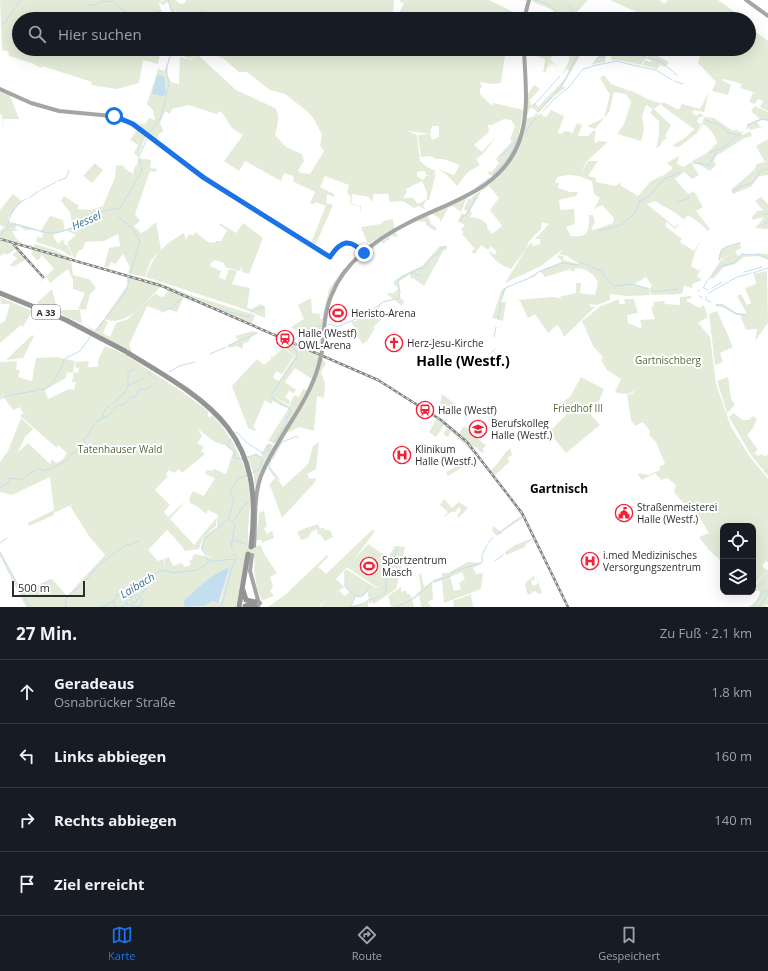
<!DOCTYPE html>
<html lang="de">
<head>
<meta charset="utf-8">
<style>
  :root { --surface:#171b24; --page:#20242c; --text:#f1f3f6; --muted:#9ea1a6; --line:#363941; --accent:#1a73e8 }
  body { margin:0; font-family:"Open Sans",sans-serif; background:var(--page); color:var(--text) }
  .controls { position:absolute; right:12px; bottom:12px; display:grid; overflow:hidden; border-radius:8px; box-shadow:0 4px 16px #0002 }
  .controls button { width:36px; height:36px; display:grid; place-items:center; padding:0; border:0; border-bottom:1px solid var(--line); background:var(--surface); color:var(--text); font:20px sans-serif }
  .scale { position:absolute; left:12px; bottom:10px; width:73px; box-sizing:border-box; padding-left:4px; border:2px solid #2d2d2d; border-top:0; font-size:11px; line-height:14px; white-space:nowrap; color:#2d2d2d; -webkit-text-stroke:3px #fff; paint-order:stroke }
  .stop { position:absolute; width:12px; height:12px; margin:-9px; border:3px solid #1a73e8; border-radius:50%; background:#fff }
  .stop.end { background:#1a73e8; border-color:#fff; box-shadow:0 1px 4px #0008 }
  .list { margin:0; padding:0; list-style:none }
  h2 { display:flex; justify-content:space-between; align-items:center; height:52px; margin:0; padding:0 16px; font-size:17px }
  h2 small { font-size:13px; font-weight:400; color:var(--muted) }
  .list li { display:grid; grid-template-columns:26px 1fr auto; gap:12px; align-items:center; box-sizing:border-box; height:64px; padding:0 16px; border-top:1px solid var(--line) }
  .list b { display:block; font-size:15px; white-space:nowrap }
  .list p { margin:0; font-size:13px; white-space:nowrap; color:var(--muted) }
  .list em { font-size:13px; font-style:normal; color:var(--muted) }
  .icon { flex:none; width:22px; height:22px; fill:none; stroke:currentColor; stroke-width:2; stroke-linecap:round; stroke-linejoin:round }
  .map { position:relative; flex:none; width:768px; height:607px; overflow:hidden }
  .search { position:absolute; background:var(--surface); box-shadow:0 4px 16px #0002; left:12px; right:12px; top:12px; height:44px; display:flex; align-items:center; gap:10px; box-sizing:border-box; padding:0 14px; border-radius:22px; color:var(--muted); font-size:15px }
  .sheet { height:308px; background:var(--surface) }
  nav { display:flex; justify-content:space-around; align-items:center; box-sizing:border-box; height:56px; border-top:1px solid var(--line); background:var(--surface); font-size:11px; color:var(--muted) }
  nav a { display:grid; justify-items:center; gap:2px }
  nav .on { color:var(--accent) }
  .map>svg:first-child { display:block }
</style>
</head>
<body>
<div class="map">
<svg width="768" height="607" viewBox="0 0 768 607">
  <rect width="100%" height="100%" fill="#fff"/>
  <g fill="#e4ecd9" fill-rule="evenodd">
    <path d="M0,0H161L162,2L163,0H172L173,3L172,0H176L180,4L185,3L186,0H394L393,16L399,17V19H174L177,15L174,5L176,15L174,18L168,2L163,5L159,2L161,11L148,15V19H19V49H161L158,64L143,60L139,83L117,89L91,85L92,82L42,66L41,68L32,63L9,56L8,51L2,50Z"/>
    <path d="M400,0H406L404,3L407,0H489L521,16L522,19H399L400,11L404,4L399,1Z"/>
    <path d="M531,0H588L577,12L575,19H558C557,6 537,7 531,0Z"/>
    <path d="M610,0H659L665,4L667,0H718L739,15L737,19H652Z"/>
    <path d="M749,27L768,41V111L760,107L763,101L758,99L755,104L749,102L753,93H756L740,88L742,84L724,79L722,80L731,85L728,95L712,91L716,82L698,63L700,57L688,49H749Z"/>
    <path d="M162,49H506L501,83L491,84L480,82L482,87L480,88V94L492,106L493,103L524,110L519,132L520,134L511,156L493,176L487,174L491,170V173L499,163L496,159L512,141L510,139L515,126L511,120L504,119L492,125H488L489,132L474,145L482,152L499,133L483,154L476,159L480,165L468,172L457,186L446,174L438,169L454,175L460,165L443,159H436L430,156L421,157L418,135L430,134L432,140L439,137V126H432L430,134L408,131L417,135L420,161L427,167L436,171L433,175H426L425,171L417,172V176L423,180L426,176L436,174L429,200H427V193L422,181L406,189L407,192L403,198H413L418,204L427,199L423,206L426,210L419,206L414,208L403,201L390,202L388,194H374L372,202L369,197L352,194L351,203L361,206L360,215V206L350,204V195L347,193L349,185L325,176L320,187L334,194V197L327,194L326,206L316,202L314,204L310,203L315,192L294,182L293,176L284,173L281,181L245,161L239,171L224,161L243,135L232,128L221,111L216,114L189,105L172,109L170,114L165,111L160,123L163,130L162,133L160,132L157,139L139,126L140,123L145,124L149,118L155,120L153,110L147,104L158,69L165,71L166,66L168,67L167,74L171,82L179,84L180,57L190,60L198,55L236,90L275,108C281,116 277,126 275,135L286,147L302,154L304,161L298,170L300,173L310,174L324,151L320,146L322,135L314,119L308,112L285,94L270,90L247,72H239L223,58L215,55L204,52L189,59L175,52Z"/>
    <path d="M525,49H537L552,56L545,73L543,71L544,69L545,59L526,53Z"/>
    <path d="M570,49H584L562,87H566L554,96L538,113L533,108H530L527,115V95L534,85L540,89L530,100L531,105L535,103L538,107L565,79L569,71L567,69L563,74L552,63L548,68L551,60L558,69L563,73L569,61Z"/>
    <path d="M592,49H641L647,56L641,65L619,60H611L612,52L606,51L605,62L594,64L602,51L599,53Z"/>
    <path d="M650,52L669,62L665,67L660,65L657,69L643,65L645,60L650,62L652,60L647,58Z"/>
    <path d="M604,75L611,84L628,90L627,93L629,90C641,94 649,102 662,103L654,109L671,125L665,136L667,138L662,141L661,145L656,148L659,136V121L650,113L653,109L646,105L642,116L644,130L641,141L617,134L624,124L631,102L626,94L614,92L609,112L595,129L587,126L604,118L610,95L600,78Z"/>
    <path d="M0,90L9,93L19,119H3V129L2,115L0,114Z"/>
    <path d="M709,92L704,112L694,110L692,113L697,116L699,113L703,115V117H699L697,122L701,124L697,133L679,147H675L673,145L685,138L694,129L661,105L663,102L679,110L682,104L700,109Z"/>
    <path d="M755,106L768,112V121L762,120L757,122L760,127L767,126L750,130L747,124L760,119L751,111Z"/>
    <path d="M551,110L564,116L558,133L562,134L564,131L571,132L572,134L577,123L582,125L578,136H588L594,130L596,131L594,140L596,143L599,141L608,142L586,162L581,173L588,161H598L588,176L596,178V182L616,186L623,181L620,185L638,196L651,181L664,175L672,169V167L667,163L679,156L677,164L684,167L691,162L699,175L692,179L684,172L675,179L688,194L694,191L703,207L696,211L710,229L708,231L701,224L688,215L675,229L667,222L665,226L682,239L680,242L694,251L703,237L695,252L691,266L699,271L703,265L697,276L702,280L692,284L693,288L684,286L682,294L651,295L650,289L652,286L646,277L634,284L649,288L650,295L626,296L610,294V300L597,305L589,304L592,308L594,306L593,305L595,307L564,337L560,328L557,325L548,333L535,314L528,318L520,301L517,300L552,297L564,299L559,297L576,293V283H581L580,293L595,295L598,282C594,274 583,266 575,269V271H571V269L545,277L540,271L534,276L506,289L500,302H506L503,321L492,318L502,289C514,288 530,276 541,270C548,267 556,266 562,261L557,256L559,255L564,257L563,260L579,264L567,256L559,254L563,249L541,266L505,283L528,246L532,242V246L540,244V239H535L549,224L542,222L541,229L529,241L526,249L511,269C503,266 491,260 489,250L494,255L497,252L491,246L488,250L481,245L475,254L471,252L475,249L462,234L464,232L461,230L465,225L458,221L462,213L465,215L467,212L464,209L468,199H471L474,195L489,185L510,160L526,119L541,114L543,115L541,119L543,116L546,117ZM568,175L579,176L592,181L594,194L600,198L594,209L602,205L614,218L613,223L594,230L591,229L595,222L593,215H589C589,231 589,238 571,236L566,227L575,224L574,209L560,210L559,200L576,196L578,192H570L558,188L559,183H555L557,177ZM489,186L499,198L490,210L502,226L492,234L487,228V224L480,219L470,217L472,213L470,211L481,192ZM655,201C665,208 676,211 684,220L675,227L647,204Z"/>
    <path d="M704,117L714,118L733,131L736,129L743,135L750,131L752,136L745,138L716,156L714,161L716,165L710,171L698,164H693L692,161L707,153L717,143C716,136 709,127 703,124L698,134Z"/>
    <path d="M137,130L146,135L138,157L134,153L138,145L130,140Z"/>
    <path d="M768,139V175L759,176L751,187L733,194L731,191L733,188L754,170L757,164L765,162L756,146Z"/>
    <path d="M138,158L151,160L150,168L157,169L156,172L150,171L135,214L140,221L134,226L141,233L147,230L156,222L161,250L151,260L145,277L128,273L130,267L123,254L115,264L111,262L108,268L104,267L109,248L120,246L118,234L104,241L85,242L83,249L78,251L75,259L74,258L67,243L76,235L65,230L75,225L72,223L70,212L61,201L64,196L79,206L77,209L91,210L103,206L115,177L116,165L125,166L124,168L133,174L135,166L137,165Z"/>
    <path d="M95,163L103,170L92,183L83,176Z"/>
    <path d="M13,194L22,201L8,218V221L39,230H25L17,225L15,229L19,231H12C17,240 21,246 32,245V247L0,239V231L4,227L0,225V210Z"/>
    <path d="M467,197L461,212L453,206L448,208L441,222L439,218L432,214L428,216L431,224L437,228L435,231L426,225V222L417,221L396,232L398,237L392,236L389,238V241L387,240L384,244L381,242L373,249L372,248C401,226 434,213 467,197Z"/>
    <path d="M761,197L768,204V229L755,228L763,219L762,217L753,220L752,217L757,211L763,210L755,201Z"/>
    <path d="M327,203L333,205L315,246L311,243Z"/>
    <path d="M50,216L63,220L65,231L54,234V238L58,244L62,240L65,241L64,243L65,245H67L72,255L70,256L61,250L36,242L37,236L41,238L44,233L40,232Z"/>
    <path d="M393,219L394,228L370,243L367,242L361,227L381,224L384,221Z"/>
    <path d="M220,223L236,233L243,223L263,238L249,274L242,272V266L240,271L225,267L224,263L215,260L211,263L210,266L221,271L219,277L225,280L229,269L237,271L232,284L250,288L247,308L251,309L261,304L265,307V318L241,308L146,277C153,255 164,244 184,233L186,240L189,234L193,236L195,232L208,242L215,243L216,241H221L227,230L219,225Z"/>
    <path d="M0,240L13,245L27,259L13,267L10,265L17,258L12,255L17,251L15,249L7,255L5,253L0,256Z"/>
    <path d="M740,242L741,248L718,261L721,249Z"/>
    <path d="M35,244L54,250L77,261L161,283L160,285L35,249L33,247Z"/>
    <path d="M440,246H447V249L443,251L424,286L413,278L411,279L410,274L398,282L400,298L404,301L402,306L387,294L389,293H394L398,289L393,282L401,276L422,266Z"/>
    <path d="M33,249L71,260L73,275L89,279L96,288L90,294L86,310L78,309L85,293L73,289V280L68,269L50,283L47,277L38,283L54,269L42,255L38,261L31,254Z"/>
    <path d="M735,251L738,256L742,254L755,255L756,253L768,254V260L759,256L744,257L735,264L724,267L713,279L710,277L720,261Z"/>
    <path d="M344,268L346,269L329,297L319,352L320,333L317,332L304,337L291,327L304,319L298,305L311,298L312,313L320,314V319H322L329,289Z"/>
    <path d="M767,271L768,323L755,341L757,329L746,330L740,315C731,315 726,306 716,306V304H722L737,313L747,314L737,296L741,294L747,305L751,303L745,288L756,284L754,274Z"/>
    <path d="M127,276L161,286C146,301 128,328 104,319L127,286Z"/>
    <path d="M166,285L187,294L255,315L251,325L163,286Z"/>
    <path d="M52,289L57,309L46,307L37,303Z"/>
    <path d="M168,289L184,296L177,312L168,309L161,311L147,306L129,345L132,351H128L126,355L181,391L208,411V417L213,416C234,438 249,468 250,499C251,508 245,542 250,547L261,545L263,552L277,573L270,577L273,587L270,591L274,596L263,600L261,599C256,586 253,572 255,559L253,556L242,576L236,607H197L205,606L213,601L215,603L220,602L229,569C210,575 197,590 183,601L185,607H26L0,556V552L23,593L52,579L67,596L105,555L89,536L70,506H72L70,502L71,505L56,512L54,511V515L29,526L28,523L54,510L50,477L12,495L0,492V462L8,451L21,418L33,429L25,437L18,452L28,443L50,464L52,459L56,463L62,460L67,453L58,445L57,448L20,416L33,405L23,413L20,407L13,410L3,396L0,398V362L17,361L16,369L20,371L18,377L32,381L36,358L57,357L75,361L73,373L67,372L66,378L45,390L48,399L69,389L74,390L76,382H72L74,372L78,373L79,369L75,367L76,362L89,361L88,367H98V360L105,346L124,354L126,350L82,324L52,310H80L82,324L95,330L104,319L108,322L103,333L110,337L116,323L128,319L156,293L159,296L164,297ZM198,429C209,437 213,443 225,445L233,452L226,474L214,469L212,471L207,470L205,474L215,478L204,496L193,491L189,498L190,503L198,507L183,533L170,519L188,499L168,517L164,512L170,505L155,490L168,476L166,474L169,470L174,473L179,469L182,473L205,454L201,451L204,447L197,443L202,436ZM198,507L206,514L208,510L218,515L217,527L204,537L201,548L206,555L213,558L195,554L192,557L193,559L189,561L191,565L184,567L182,563L173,566L169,557L164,559L166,571L163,559L158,561L148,550L167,530L162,526C171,533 179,542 185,551L199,549L203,538L216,526L217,517L194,545L183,533Z"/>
    <path d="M691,296L692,298L687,299V301L699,308L704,305L708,318H706L698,323L710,337L716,384L731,427L750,457L768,479V563L767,561L763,564V567L767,570L755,584L756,585L768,569V604L765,607H749L756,601L760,593L759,590L754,592L758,588L753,585V526H723V557L720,560L708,549L699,537L711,532L709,533L698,515L695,517L674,492L676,485L667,478L661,480L655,473L642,480L638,475L639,473L648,475L660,470L659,467L665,464L656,442L649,435L650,431L643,422L635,426L631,420L627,395L633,393L636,388C630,396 624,394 615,392L621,379L607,370L601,360L603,357L593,346L582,321L601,306L619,299V304H625L624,299H634L636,308V304L638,313L627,315L628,323L640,328L642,327L640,320L655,319L651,307L654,306V302L664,301L665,304L680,305V297Z"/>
    <path d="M0,297L32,311L23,327L21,325L0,343V324L5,321L10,304H1Z"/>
    <path d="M381,304L379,308L382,311L383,318L373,327L375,328L367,341L362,344L351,321H357V319Z"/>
    <path d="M717,311L733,347L720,353L723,362L715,365L709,314Z"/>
    <path d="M253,331L258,333L251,337L248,342L244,343L242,349L237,346L229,348L228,345L238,340L235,336Z"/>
    <path d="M32,335L34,336L23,358L6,360Z"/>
    <path d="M284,342L314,353L320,358L306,396L276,443L268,441L287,411L294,395L299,397L303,389L308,390L312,379L295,368L285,382L296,390L294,393L289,391L285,397L290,401L289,405L273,396L288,406L287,408L273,401L271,404L265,400L253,427L256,429L255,431L248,428L232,386L257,359L264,365L272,358L270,355L273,357L282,349L281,346L294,356L283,373L281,374L277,371L273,376L275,379L279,381L295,356L281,345Z"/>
    <path d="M322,358L326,363L321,372L325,384L324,398L317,396L314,431L299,427L287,433L273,460L271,457L309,396Z"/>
    <path d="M581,377L604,389L599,401L593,405L591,415L600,425L566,453L549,432L566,415L554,407L570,397Z"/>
    <path d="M728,377L731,399L735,405L727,413L717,381Z"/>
    <path d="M442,394L459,407L449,416L439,409Z"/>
    <path d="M734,413L742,420H748L753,416L757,419L753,428L747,435L758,450L751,455L729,417Z"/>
    <path d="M437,418L459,435L474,452L473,453L451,431L448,437L443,434L447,428L444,425L436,437L429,432Z"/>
    <path d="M464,426C473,431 477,440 486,445L483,449L484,452L482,453L477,448L472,446L459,433Z"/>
    <path d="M319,442L316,469L307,474L310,479L316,478L315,482L282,518L271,488L269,485L275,478L268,468L269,466L283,487L308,464L313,446Z"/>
    <path d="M268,443L272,445L273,448L255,492L254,475L247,456H252L256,453L265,460L261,454Z"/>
    <path d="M510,448L512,455L508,457L509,462L494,476L490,471C499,464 502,455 510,448Z"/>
    <path d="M475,453L486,467L477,458L448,476L446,473Z"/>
    <path d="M755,453L758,456L761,454L766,457L768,454V476L751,455Z"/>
    <path d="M509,497L524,517L541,555L533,539L526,544L525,547L506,555L505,552L515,545L533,538L523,518L501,532L502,534L496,535L492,531L493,526L500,531L521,516Z"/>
    <path d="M444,499L452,508L459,502L468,508L458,518L457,516L461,510L459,507L455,512H451L443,518L448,512L440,505Z"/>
    <path d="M264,511L267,527L264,528L267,534L272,531L274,538L261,543L262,540H256L259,513Z"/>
    <path d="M318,524L320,529L323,527L325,530H330L333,537L325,541L320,534L318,535L317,529L311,532L308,538L301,540L297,532L308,527L310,529L309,527Z"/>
    <path d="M372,530L375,531L353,561L368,544L388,557L395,546L405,547L402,560L394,559L392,563L402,564L396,589L374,604L372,602L369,604L368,592L371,585L376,588L380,586L376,587L347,567L336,579L344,587L336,593L340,591L344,596L350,592L345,586L346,569L371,585L367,592L360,597L355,596L351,606L364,603L368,600V607H320L329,598L319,607H268L286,594L327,555L328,557L318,567L326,574Z"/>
    <path d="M468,562L483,563L473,568L476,574L483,573L481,589L444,603L442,580L433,583V580L442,577V573H448ZM462,572L465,579L459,583L461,589L454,591L450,577Z"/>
    <path d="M421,573L424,587L432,582L433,599L428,602L431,607H421L419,594L412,599L414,607H391L388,596L401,587V592L406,590L407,594H410L412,598L421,590L419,575Z"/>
    <path d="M536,575L542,593L539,594L535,591L528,595L525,586L526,582L534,576L535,579L531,581L533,586L538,584Z"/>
    <path d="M471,594L473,607H454L453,601Z"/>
  </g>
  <g fill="#c3deee">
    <path d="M157,75L164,76L166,94L163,96L152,94Z"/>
    <path d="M227,568L229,569L219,602L216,603L213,601L205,606L185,607L183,601C196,590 209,576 227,568Z"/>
  </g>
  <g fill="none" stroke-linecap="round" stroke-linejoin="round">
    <g stroke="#c3deee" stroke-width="1">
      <path d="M111,0L129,15L138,14L144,17L161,11"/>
      <path d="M168,0L174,18"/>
      <path d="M534,0C548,2 553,8 563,19"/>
      <path d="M569,4L571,10L575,15L571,19"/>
      <path d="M88,5H95L102,1L110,2"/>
      <path d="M191,19L202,10"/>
      <path d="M224,19L229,12"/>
      <path d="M599,19L600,17"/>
      <path d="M5,22L21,0"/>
      <path d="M1,25L4,23"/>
      <path d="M170,49V50"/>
      <path d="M592,49L599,53L608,49L611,51C617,49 622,51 628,49C632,54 641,55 646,57"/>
      <path d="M466,51L473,49"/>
      <path d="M600,54L599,57H605"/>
      <path d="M647,58L662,62L673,72"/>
      <path d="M593,64L598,57"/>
      <path d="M592,66L617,61L641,67"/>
      <path d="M642,67L656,70L672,80"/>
      <path d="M674,73L677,75"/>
      <path d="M674,81L683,84"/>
      <path d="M534,105L560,76"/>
      <path d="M543,111L555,98L569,87L583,69L591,67"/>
      <path d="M538,112L561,87L581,49"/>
      <path d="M535,115L537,114"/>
      <path d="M705,120L721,126L727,132L736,135"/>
      <path d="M747,129L748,125L762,119L768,120"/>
      <path d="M149,133L160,119L163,110L169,84L166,69L171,54"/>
      <path d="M527,133L526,130L536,118"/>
      <path d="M526,136L528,135"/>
      <path d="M511,146L517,139"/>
      <path d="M708,153C714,150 720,150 726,146C733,141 735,136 743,132"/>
      <path d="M501,156L511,146"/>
      <path d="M139,157L147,138"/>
      <path d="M694,163L709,165L716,152"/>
      <path d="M493,175L509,157L518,139"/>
      <path d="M58,181L66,178L69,170"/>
      <path d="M476,188L489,178"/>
      <path d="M733,189H738"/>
      <path d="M41,190L56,182"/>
      <path d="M733,192L739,187L752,183L762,170L768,169"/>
      <path d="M29,198L39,191"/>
      <path d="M677,202L689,198"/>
      <path d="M763,214H768"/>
      <path d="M118,217L133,229L140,241L130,274"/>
      <path d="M461,218L467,214L477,196"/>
      <path d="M459,222L461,219"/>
      <path d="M762,226L768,221"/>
      <path d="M7,227C9,216 15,204 26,199"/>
      <path d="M599,231L621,225L635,213L640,201L649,196L664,179L679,173"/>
      <path d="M0,235L13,224C27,226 42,234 55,233C68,232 82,221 93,215C101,210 111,210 120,208L142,171L139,158"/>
      <path d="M719,259C720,246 729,246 740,243"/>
      <path d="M424,268L432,257L438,254L441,249L446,246"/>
      <path d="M541,271L561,263L578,265L582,263L601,271L604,276"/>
      <path d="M744,272L762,267"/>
      <path d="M412,273L421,276"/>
      <path d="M753,273L768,268"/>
      <path d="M605,277L614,286L632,284L648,289"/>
      <path d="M738,277L751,273"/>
      <path d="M708,280L721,266L734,263L742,254L760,255L767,258"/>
      <path d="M703,288L707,281"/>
      <path d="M704,288L708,290"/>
      <path d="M712,288L722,282"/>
      <path d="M650,289L655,292L678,289"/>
      <path d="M698,292L699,290"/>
      <path d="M671,293L673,294"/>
      <path d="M709,293L737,277"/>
      <path d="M185,295L211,307L249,317L250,314"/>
      <path d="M699,296L702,298"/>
      <path d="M706,296V300L711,302"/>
      <path d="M501,301L505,288L534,276L540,271"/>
      <path d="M716,305H723L736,314L746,315"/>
      <path d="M161,312L171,308L183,297"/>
      <path d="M251,312L264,307"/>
      <path d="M105,319C112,308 131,291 129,277"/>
      <path d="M498,319L501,303"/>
      <path d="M328,325L331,324L337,327L367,314L383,302L399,298L400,293L398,280L418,269L423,268"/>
      <path d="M262,329L275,335"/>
      <path d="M95,332L104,320"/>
      <path d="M494,337L496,327"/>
      <path d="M284,338L291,341L294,340"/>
      <path d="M292,344C300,330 307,328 321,326"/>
      <path d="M228,346L257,333"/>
      <path d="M491,353L495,349"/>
      <path d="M210,354L226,347"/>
      <path d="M66,358L80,351L91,336"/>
      <path d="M150,371L148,373L157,380"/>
      <path d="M169,372L179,366L195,362"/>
      <path d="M128,385V372L135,369"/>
      <path d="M0,399C10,393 37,393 40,388L42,390C54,387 60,369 65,359"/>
      <path d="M113,404L117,401L118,397L123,395L129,385L145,378"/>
      <path d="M287,407L278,403L271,395L297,357V352L291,345"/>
      <path d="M116,408L118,405H123L132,397H135L140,389H147L152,385"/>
      <path d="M102,418L105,409L111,405"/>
      <path d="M234,434L237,432L247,443L263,453H265V450L269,451L267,446L272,445"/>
      <path d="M231,439L227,445L235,452L234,458L242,459"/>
      <path d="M273,443L286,424L287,417L291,412L288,407"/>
      <path d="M278,447C283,439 289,441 296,436L298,438"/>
      <path d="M246,457L256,455L263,458L260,468L251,474"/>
      <path d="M271,459L269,467L279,479"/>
      <path d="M51,469L65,461L85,442L84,440L98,420L108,416L115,409"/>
      <path d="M765,472L768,470"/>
      <path d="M0,487L7,484L10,478L21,480L38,468L44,471L50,469"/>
      <path d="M229,518L234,499L230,491L239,478L248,475"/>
      <path d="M235,519L244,505L249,502"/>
      <path d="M497,535L517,520"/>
      <path d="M491,540L493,537"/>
      <path d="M0,543L7,538"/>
      <path d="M232,543L235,540L246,544"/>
      <path d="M488,543L490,541"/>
      <path d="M125,546L139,541"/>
      <path d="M202,549L204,539L229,519L235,524L231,547L233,550"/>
      <path d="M202,550L206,555"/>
      <path d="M0,552L30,607"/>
      <path d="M482,555L487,545"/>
      <path d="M482,556V562"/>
      <path d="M210,561C219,562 227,558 235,560"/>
      <path d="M495,561L503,555"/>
      <path d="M345,571V587L355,596L361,597L367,592L370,585"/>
      <path d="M451,574L455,571L481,563"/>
      <path d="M87,579L100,564L124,546"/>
      <path d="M86,580L87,579"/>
      <path d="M433,582L450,576"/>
      <path d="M763,592L766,590"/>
      <path d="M24,593L50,580"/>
      <path d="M68,597L85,581"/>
      <path d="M137,600L134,596L130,598L133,604C139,601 140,593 146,589L144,582"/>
      <path d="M369,600C378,598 390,594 385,583L398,547"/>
      <path d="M113,601L116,607"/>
      <path d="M65,607L67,597"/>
      <path d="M100,607L105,605"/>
      <path d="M104,607L117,598L116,596L148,580V577L163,570L174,573L198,570L209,562L205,556"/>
      <path d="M121,607L127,604L138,607L142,604V598L137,594L129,596L126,600L127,604"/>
      <path d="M219,607L222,605L232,567L237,559L234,554"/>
      <path d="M351,607L355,597"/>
      <path d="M352,607L365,603L368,600"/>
      <path d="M396,607L415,598L432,582"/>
      <path d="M753,607L763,593"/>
      <path d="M759,607L766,597L767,590"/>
    </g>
    <g stroke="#a5a5a5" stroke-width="4">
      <path d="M746,0L768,16"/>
      <path d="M524,19L529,0"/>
      <path d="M0,89L31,103L59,111L112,116L129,122L204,177L330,257C341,241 350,238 363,253"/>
      <path d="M322,351C324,332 324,312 332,294C345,261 380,237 410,222C451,201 501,190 519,142C530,112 525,80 524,49"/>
      <path d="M254,546C256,524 253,498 261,476C277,435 310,404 320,360"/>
      <path d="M252,555L250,571L258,600"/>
      <path d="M257,607L260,603L257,600L255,603L258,606"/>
    </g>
    <g stroke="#949494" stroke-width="5">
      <path d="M0,293L66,320L125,351"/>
      <path d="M128,353C215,405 265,434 251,547"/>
      <path d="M243,590L246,600L255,602"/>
      <path d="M245,606L251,604L255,607"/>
      <path d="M239,607L248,554"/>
    </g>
    <defs>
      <g id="rail">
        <path d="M0,239L162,286L378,380L441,420L467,442L522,513L568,607"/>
        <path d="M14,245L43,277"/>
      </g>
    </defs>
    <use href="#rail" stroke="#828282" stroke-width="2.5"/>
    <use href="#rail" stroke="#fff" stroke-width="1" stroke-dasharray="3" stroke-linecap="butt"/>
    <path stroke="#a5a5a5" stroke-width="4" d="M320,360L322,351"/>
  </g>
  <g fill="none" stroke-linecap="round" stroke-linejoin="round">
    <path stroke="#1a73e8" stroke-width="5" d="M114,116L133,124L204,178L330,257C341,240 350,238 364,253"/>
  </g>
  <defs>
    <symbol id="stadium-ring" viewBox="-11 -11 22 22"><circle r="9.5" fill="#fff" stroke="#f32036" stroke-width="1.5"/><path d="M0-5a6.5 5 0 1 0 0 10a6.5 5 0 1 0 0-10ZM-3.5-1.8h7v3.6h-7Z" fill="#f32036"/></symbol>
    <symbol id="station-ring" viewBox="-11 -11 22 22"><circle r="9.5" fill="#fff" stroke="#f32036" stroke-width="1.5"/><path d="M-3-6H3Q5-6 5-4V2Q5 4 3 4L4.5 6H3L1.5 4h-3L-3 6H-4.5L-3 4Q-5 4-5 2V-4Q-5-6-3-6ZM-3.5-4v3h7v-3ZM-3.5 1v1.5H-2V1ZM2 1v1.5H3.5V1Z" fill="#f32036"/></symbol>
    <symbol id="church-ring" viewBox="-11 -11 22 22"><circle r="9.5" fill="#fff" stroke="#f32036" stroke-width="1.5"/><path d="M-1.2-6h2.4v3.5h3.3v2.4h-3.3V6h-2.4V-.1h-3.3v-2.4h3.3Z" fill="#f32036"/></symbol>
    <symbol id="university-ring" viewBox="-11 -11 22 22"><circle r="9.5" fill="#fff" stroke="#f32036" stroke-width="1.5"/><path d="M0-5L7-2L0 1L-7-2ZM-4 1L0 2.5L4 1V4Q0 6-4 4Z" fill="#f32036"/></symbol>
    <symbol id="hospital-ring" viewBox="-11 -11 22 22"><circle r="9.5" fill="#fff" stroke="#f32036" stroke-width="1.5"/><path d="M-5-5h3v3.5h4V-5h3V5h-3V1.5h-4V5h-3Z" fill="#f32036"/></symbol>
    <symbol id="civic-ring" viewBox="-11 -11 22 22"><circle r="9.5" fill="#fff" stroke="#f32036" stroke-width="1.5"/><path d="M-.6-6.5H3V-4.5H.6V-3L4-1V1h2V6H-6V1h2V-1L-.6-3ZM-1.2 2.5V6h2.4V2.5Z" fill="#f32036"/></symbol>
  </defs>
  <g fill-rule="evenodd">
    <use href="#stadium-ring" x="328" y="303" width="20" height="20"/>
    <use href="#station-ring" x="275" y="329" width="20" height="20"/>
    <use href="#church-ring" x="384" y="333" width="20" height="20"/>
    <use href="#station-ring" x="415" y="400" width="20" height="20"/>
    <use href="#university-ring" x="468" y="419" width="20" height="20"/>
    <use href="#hospital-ring" x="392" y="445" width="20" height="20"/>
    <use href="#civic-ring" x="614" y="503" width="20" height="20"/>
    <use href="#hospital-ring" x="580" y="551" width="20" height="20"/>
    <use href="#stadium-ring" x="359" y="556" width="20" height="20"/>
  </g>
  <g text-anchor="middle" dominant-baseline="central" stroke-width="4" stroke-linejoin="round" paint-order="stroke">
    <rect fill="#fff" stroke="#6c6c6c" stroke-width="1" x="32" y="305" width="28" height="14" rx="3"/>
    <g font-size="9" font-weight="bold" fill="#2d2d2d">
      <text x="46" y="312">A 33</text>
    </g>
    <g font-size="10" fill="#2d2d2d" stroke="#fff" text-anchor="start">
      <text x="351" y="313">Heristo-Arena</text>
      <text x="298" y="333">Halle (Westf)<tspan x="298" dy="12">OWL-Arena</tspan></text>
      <text x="407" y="343">Herz-Jesu-Kirche</text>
      <text x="438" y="410">Halle (Westf)</text>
      <text x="491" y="423">Berufskolleg<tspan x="491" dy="12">Halle (Westf.)</tspan></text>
      <text x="415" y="449">Klinikum<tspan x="415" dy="12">Halle (Westf.)</tspan></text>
      <text x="637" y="507">Straßenmeisterei<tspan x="637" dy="12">Halle (Westf.)</tspan></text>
      <text x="603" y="555">i.med Medizinisches<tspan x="603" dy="12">Versorgungszentrum</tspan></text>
      <text x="382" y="560">Sportzentrum<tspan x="382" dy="12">Masch</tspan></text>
    </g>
    <g font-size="10" fill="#516c37" stroke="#fff">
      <text x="668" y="360">Gartnischberg</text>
      <text x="578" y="408">Friedhof III</text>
      <text x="120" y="449">Tatenhauser Wald</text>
    </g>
    <g font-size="11" font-style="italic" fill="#357395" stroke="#fff">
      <text transform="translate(86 220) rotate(-23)">Hessel</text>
      <text transform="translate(137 585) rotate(-31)">Laibach</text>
    </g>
    <g font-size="12" font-weight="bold" fill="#000" stroke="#fff">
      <text x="559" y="488">Gartnisch</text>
    </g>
    <g font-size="14" font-weight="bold" fill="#000" stroke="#fff">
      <text x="463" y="360">Halle (Westf.)</text>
    </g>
  </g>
</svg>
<div class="controls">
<button><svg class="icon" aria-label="locate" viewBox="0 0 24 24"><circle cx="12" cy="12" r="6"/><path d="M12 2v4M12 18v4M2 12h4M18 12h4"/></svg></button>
<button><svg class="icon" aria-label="layers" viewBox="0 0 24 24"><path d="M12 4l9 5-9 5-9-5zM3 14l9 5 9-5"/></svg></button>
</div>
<div class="scale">500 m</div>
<div class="stop" style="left:114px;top:116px"></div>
<div class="stop end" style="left:364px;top:253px"></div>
<div class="search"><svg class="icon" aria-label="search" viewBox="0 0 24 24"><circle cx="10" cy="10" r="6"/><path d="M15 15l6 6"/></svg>Hier suchen</div>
</div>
<section class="sheet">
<h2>27 Min.<small>Zu Fuß · 2.1 km</small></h2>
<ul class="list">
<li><svg class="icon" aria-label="ahead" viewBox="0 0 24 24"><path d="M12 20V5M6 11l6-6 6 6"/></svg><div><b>Geradeaus</b><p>Osnabrücker Straße</p></div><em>1.8 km</em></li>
<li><svg class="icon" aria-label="left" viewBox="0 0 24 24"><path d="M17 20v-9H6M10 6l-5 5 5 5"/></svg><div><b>Links abbiegen</b></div><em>160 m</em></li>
<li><svg class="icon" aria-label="right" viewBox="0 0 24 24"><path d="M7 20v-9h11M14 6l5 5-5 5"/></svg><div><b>Rechts abbiegen</b></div><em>140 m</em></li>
<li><svg class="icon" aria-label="arrive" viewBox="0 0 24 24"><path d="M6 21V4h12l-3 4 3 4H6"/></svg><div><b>Ziel erreicht</b></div></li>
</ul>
</section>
<nav>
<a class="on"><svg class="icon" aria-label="map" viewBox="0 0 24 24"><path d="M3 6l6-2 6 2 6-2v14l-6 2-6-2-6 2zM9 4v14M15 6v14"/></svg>Karte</a>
<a><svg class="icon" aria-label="directions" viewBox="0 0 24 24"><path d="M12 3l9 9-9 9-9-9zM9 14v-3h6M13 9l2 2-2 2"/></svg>Route</a>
<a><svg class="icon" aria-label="saved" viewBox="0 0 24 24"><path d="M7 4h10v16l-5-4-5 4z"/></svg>Gespeichert</a>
</nav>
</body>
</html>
